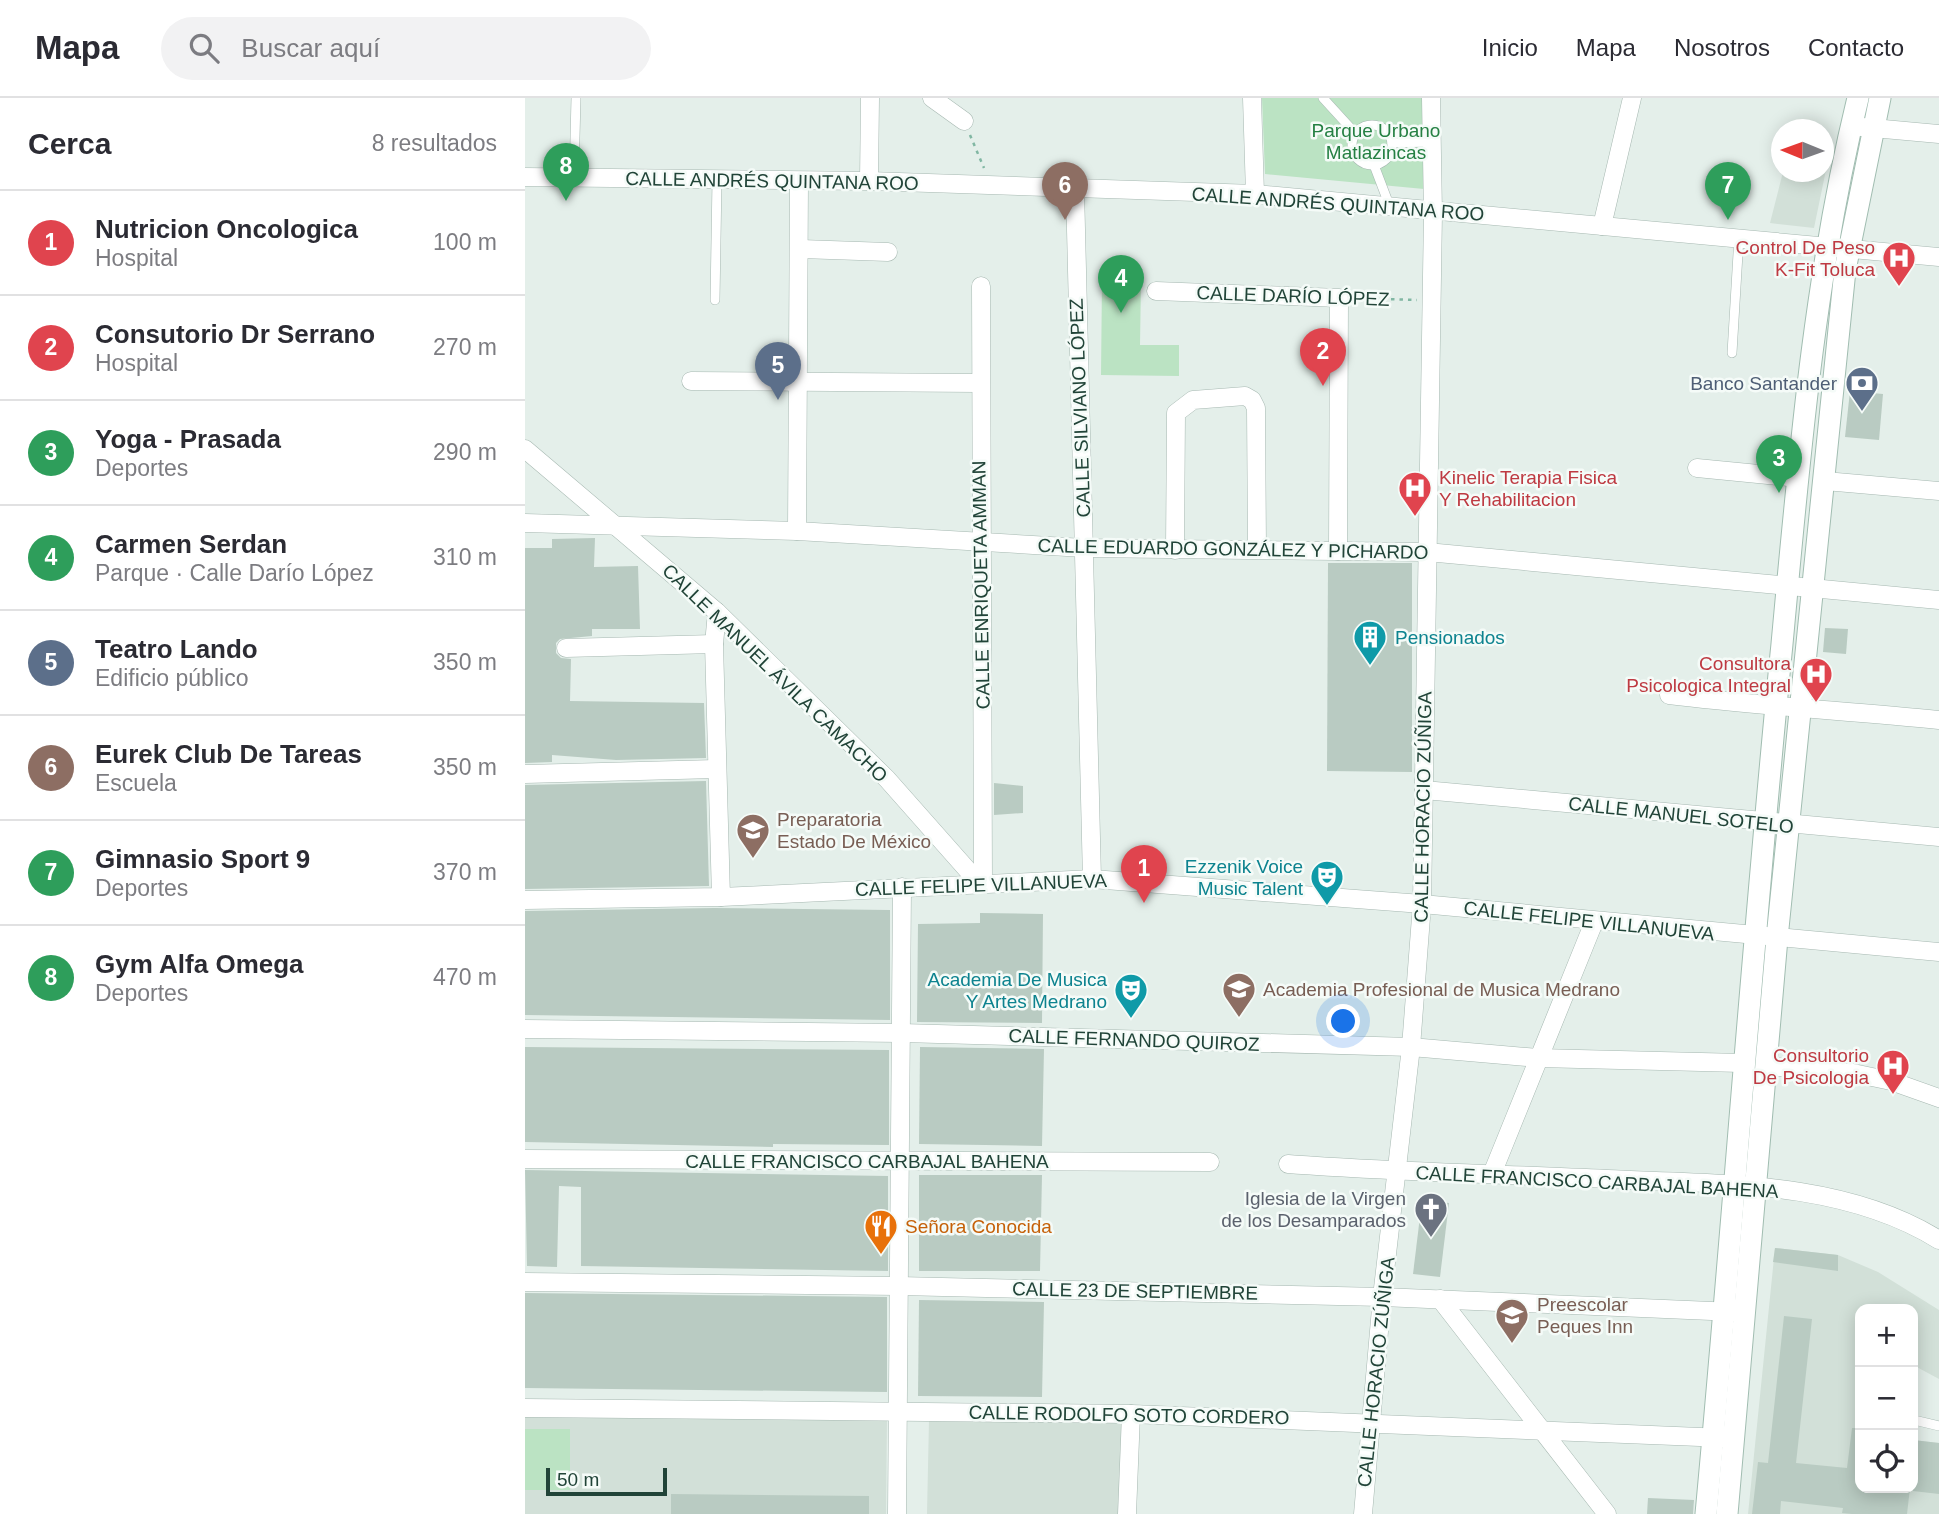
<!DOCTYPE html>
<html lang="es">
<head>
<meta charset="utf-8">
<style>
  :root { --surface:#fff; --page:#f2f2f3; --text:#2b2b33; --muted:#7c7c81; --line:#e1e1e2; --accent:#8a4b41 }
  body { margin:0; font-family:Arial,sans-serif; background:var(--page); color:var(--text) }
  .controls { position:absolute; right:21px; bottom:21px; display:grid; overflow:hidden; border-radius:14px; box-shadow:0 4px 18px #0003 }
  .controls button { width:63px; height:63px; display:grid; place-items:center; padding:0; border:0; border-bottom:2px solid var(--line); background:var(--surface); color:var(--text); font:35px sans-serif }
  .compass { position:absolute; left:1246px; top:21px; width:63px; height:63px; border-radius:50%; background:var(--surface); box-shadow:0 4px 18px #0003; rotate:271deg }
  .scale { position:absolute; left:21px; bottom:18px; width:121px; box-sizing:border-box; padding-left:7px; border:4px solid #214438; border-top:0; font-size:19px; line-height:24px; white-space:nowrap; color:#214438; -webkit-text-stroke:5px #f5fbf8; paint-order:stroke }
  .you { position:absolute; left:819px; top:924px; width:24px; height:24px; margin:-18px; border:5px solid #fff; border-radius:50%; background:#1a73e8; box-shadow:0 0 0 10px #1a73e833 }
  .badge { display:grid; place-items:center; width:46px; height:46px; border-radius:50%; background:var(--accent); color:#fff; font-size:23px; font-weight:700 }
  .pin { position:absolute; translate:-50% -58px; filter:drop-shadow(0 2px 4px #0008) }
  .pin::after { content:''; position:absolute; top:37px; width:24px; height:21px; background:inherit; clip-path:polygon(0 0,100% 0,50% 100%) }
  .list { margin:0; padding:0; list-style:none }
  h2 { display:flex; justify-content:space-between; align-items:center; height:91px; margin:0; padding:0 28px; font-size:30px }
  h2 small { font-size:23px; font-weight:400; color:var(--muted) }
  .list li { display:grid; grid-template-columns:46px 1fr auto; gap:21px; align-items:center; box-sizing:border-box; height:105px; padding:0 28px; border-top:2px solid var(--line) }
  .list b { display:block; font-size:26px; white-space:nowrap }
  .list p { margin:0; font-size:23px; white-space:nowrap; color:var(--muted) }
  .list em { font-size:23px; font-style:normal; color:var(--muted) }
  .icon { flex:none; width:38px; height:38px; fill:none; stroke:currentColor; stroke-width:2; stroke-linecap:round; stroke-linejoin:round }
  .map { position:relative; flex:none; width:1414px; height:1416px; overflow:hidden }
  header { display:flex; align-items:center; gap:42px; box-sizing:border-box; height:98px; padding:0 35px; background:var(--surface); border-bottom:2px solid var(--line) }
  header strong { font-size:33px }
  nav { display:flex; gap:38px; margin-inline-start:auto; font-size:24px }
  .search { width:490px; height:63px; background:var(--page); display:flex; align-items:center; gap:18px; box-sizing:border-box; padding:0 24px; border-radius:38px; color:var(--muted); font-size:26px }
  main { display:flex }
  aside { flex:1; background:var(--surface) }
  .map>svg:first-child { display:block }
</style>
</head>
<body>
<header>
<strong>Mapa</strong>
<div class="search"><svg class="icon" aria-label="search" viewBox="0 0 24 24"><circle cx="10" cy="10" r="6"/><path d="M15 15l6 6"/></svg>Buscar aquí</div>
<nav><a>Inicio</a><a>Mapa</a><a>Nosotros</a><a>Contacto</a></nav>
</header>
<main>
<aside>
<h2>Cerca<small>8 resultados</small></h2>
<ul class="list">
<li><span class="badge" style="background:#e0444e">1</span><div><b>Nutricion Oncologica</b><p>Hospital</p></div><em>100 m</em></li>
<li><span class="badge" style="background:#e0444e">2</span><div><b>Consutorio Dr Serrano</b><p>Hospital</p></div><em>270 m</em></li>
<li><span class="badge" style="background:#2e9e5b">3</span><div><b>Yoga - Prasada</b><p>Deportes</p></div><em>290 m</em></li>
<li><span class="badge" style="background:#2e9e5b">4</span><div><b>Carmen Serdan</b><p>Parque · Calle Darío López</p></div><em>310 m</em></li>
<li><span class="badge" style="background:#5c6f8a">5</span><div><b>Teatro Lando</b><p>Edificio público</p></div><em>350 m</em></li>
<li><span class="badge" style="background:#8d6e63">6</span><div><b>Eurek Club De Tareas</b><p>Escuela</p></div><em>350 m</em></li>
<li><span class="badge" style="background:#2e9e5b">7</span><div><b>Gimnasio Sport 9</b><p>Deportes</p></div><em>370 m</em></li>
<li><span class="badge" style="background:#2e9e5b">8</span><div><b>Gym Alfa Omega</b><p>Deportes</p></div><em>470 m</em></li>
</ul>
</aside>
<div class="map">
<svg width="1414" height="1416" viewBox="0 0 1414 1416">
  <rect width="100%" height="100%" fill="#e4efea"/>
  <g fill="#d2e0d8">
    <path d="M1299,67H1302L1289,130L1245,125L1258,74H1298Z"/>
    <path d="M1250,1150L1313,1157L1353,1174L1414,1212V1281L1388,1267V1211H1335V1390H1388V1342L1414,1345V1416H1223Z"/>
    <path d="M0,1318L362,1319L361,1416H0Z"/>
    <path d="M404,1322L599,1325L594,1416H402Z"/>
  </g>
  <g fill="#bbe3c3">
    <path d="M737,0H899V91L740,76Z"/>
    <path d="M577,182H616L615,247H654V278L576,277Z"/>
    <rect x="0" y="1331" width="45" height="61"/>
  </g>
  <g fill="#b9cbc2">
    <path d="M1325,293L1358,296L1354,342L1320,339Z"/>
    <path d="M70,440L69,469L113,468L115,531H67V538L35,541L31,545V555L36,560L46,561L45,603L179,605L181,660L91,662L27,657V664L0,665V450H27V441Z"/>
    <path d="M803,465H887V674L802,673Z"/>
    <path d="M1300,530L1323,531L1321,556L1298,554Z"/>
    <path d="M181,683L184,788L0,791V687Z"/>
    <path d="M469,685L498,688V715L469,717Z"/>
    <path d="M189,810L365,812V922L0,917V813Z"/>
    <path d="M455,815L518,816L517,925L392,924L393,826L455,825Z"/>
    <path d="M0,949L364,952V1047L248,1046V1049L0,1044Z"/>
    <path d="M395,949L519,951L517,1048L394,1046Z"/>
    <path d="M0,1072L363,1078V1173L56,1168V1089L34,1088L32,1169L2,1168Z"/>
    <path d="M394,1077H517L515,1173H394Z"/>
    <path d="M897,1102L924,1105L915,1179L888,1176Z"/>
    <path d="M1250,1150L1313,1157V1173L1248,1164Z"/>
    <path d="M0,1195L362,1199V1294L0,1290Z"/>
    <path d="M394,1202L519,1204L517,1299L393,1298Z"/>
    <path d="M1259,1218L1287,1221L1271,1365L1322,1370L1327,1330H1335V1390H1385L1382,1416H1327L1317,1415L1318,1410L1256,1403L1255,1416H1227L1233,1364L1243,1365Z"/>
    <path d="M1388,1342L1414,1345V1396L1388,1393Z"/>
    <path d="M146,1396L344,1398V1416H146Z"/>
    <path d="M1123,1400L1169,1402L1168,1416H1122Z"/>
  </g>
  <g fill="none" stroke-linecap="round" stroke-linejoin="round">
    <defs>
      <g id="service">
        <path d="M798,0L830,35"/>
        <circle cx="847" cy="47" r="20"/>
        <path d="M867,45L907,44"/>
        <path d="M849,67L865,109"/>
        <path d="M49,79L51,0"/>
        <path d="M190,202L192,82"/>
        <path d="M1207,255L1214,139"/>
        <path d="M1389,1322L1414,1328"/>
      </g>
      <g id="minor">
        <path d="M407,0L439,23"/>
        <path d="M727,0L730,96"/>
        <path d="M1326,28L1414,36"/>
        <path d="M0,79L344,83L730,96L1414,159"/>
        <path d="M344,83L345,0"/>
        <path d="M550,91L567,781"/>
        <path d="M1077,128L1107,0"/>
        <path d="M276,151L363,154"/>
        <path d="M456,188L458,785"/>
        <path d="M631,193L814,200L813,453"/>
        <path d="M166,283L454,285"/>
        <path d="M0,351L192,514L362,681L454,785"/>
        <path d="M1172,370L1274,380"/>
        <path d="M1300,383L1414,393"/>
        <path d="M0,425L272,433L559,450L902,454L1414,502"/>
        <path d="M272,433L274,83"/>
        <path d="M650,452L651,315L668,302L720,298L727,302L731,310L732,451"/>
        <path d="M192,514L189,546L196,799"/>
        <path d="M41,550L189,546"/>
        <path d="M1144,597C1234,608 1324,613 1414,622"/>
        <path d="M0,676L191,671"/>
        <path d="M899,692L1414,739"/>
        <path d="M0,802L196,799L567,781L897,806L1414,854"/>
        <path d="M0,931L377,935L886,949L1013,960L1217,965"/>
        <path d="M1241,968L1328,975L1366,983L1414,1000"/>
        <path d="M0,1061L685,1064"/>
        <path d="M763,1066C870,1074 976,1076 1082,1081C1191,1086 1318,1082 1414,1142"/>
        <path d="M967,1076L1069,824"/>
        <path d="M0,1184L374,1188L857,1199L1210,1214"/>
        <path d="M915,1201L1082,1416"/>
        <path d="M0,1310L606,1316L1200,1340"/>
        <path d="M372,1416L377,789"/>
        <path d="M602,1416L606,1316"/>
        <path d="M838,1416L857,1199L886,949L897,806L908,115L906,0"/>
      </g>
      <g id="secondary">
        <path d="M1181,1416C1208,1126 1228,836 1257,546C1274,363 1289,179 1333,0"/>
        <path d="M1202,1416L1252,840L1320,172L1355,0"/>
      </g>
    </defs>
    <use href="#service" stroke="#a6b8b1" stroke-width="10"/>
    <use href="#minor" stroke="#a6b8b1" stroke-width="19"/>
    <use href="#secondary" stroke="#a1bdb1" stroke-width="23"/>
    <g stroke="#81b7a3" stroke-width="2.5" stroke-dasharray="3.5 5" stroke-linecap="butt">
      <path d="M445,37L459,70"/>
      <path d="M832,200L892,202"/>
    </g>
    <use href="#service" stroke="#fff" stroke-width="9"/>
    <use href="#minor" stroke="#fff" stroke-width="18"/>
    <use href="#secondary" stroke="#fff" stroke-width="21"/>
  </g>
  <defs>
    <symbol id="hospital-pin" viewBox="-11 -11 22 30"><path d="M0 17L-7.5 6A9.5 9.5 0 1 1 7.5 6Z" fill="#e0444e" stroke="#f5fbf8"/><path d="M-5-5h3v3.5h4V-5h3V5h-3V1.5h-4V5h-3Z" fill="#fff"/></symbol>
    <symbol id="bank-pin" viewBox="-11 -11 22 30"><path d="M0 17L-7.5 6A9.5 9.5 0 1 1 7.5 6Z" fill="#5c6f8a" stroke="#f5fbf8"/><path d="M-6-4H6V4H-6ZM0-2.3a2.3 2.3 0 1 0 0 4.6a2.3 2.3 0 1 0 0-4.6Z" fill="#fff"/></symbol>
    <symbol id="building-pin" viewBox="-11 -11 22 30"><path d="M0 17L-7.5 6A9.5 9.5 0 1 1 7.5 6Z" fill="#0f9aa8" stroke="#f5fbf8"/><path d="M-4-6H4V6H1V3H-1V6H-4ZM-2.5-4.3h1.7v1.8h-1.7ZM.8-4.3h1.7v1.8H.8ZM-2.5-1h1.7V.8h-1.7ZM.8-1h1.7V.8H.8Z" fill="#fff"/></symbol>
    <symbol id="school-pin" viewBox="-11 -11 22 30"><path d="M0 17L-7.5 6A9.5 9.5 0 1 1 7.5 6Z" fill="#8d6e63" stroke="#f5fbf8"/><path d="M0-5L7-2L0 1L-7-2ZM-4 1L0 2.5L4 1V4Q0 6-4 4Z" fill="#fff"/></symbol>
    <symbol id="theatre-pin" viewBox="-11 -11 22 30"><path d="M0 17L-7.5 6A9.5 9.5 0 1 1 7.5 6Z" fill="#0f9aa8" stroke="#f5fbf8"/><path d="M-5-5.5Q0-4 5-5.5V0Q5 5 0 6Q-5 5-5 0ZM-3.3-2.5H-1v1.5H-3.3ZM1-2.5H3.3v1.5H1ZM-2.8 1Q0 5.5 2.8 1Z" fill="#fff"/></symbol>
    <symbol id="church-pin" viewBox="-11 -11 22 30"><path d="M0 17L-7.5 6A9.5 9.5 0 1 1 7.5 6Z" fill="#6b7280" stroke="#f5fbf8"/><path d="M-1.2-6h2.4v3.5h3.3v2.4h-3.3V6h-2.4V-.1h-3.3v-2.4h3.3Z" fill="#fff"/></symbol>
    <symbol id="restaurant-pin" viewBox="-11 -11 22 30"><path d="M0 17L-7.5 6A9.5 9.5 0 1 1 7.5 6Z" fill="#e8710a" stroke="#f5fbf8"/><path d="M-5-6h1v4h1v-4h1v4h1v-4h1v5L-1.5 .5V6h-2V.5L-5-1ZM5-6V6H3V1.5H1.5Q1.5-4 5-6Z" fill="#fff"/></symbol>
  </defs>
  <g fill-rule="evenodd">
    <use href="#hospital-pin" x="1355" y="141" width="38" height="52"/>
    <use href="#bank-pin" x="1318" y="266" width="38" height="52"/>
    <use href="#hospital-pin" x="871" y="371" width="38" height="52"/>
    <use href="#building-pin" x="826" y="520" width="38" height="52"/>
    <use href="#hospital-pin" x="1272" y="557" width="38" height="52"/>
    <use href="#school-pin" x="209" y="713" width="38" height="52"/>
    <use href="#theatre-pin" x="783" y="760" width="38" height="52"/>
    <use href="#school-pin" x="695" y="872" width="38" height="52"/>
    <use href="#theatre-pin" x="587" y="873" width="38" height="52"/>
    <use href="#hospital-pin" x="1349" y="949" width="38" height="52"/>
    <use href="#church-pin" x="887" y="1092" width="38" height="52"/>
    <use href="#restaurant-pin" x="337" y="1109" width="38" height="52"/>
    <use href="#school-pin" x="968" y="1198" width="38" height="52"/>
  </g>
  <g text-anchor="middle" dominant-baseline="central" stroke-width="5" stroke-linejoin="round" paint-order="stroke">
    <g font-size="19" fill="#258043" stroke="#f5fbf8">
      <text x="851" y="32">Parque Urbano<tspan x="851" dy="22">Matlazincas</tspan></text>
    </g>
    <g font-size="19" fill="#214438" stroke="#f5fbf8">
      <text transform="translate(247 83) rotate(1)">CALLE ANDRÉS QUINTANA ROO</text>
      <text transform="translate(813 106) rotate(4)">CALLE ANDRÉS QUINTANA ROO</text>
      <text transform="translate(768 198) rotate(2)">CALLE DARÍO LÓPEZ</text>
      <text transform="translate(555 310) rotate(-92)">CALLE SILVIANO LÓPEZ</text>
      <text transform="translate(708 451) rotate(1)">CALLE EDUARDO GONZÁLEZ Y PICHARDO</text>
      <text transform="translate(456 487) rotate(-91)">CALLE ENRIQUETA AMMAN</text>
      <text transform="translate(250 575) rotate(44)">CALLE MANUEL ÁVILA CAMACHO</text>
      <text transform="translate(898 709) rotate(-89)">CALLE HORACIO ZÚÑIGA</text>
      <text transform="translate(1156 717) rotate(6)">CALLE MANUEL SOTELO</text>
      <text transform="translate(456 787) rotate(-2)">CALLE FELIPE VILLANUEVA</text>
      <text transform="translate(1064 823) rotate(6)">CALLE FELIPE VILLANUEVA</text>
      <text transform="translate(609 942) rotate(2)">CALLE FERNANDO QUIROZ</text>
      <text x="342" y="1063">CALLE FRANCISCO CARBAJAL BAHENA</text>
      <text transform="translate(1072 1084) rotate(3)">CALLE FRANCISCO CARBAJAL BAHENA</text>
      <text transform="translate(610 1193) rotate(1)">CALLE 23 DE SEPTIEMBRE</text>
      <text transform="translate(851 1274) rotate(-84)">CALLE HORACIO ZÚÑIGA</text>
      <text transform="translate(604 1317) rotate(1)">CALLE RODOLFO SOTO CORDERO</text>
    </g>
    <g font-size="19" fill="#be3a42" stroke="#f5fbf8" text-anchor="end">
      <text x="1350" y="149">Control De Peso<tspan x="1350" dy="22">K-Fit Toluca</tspan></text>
      <text x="914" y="379" text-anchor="start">Kinelic Terapia Fisica<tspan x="914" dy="22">Y Rehabilitacion</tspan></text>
      <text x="1266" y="565">Consultora<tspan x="1266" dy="22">Psicologica Integral</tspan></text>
      <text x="1344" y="957">Consultorio<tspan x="1344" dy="22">De Psicologia</tspan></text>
    </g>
    <g font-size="19" fill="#4e5e75" stroke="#f5fbf8" text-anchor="end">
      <text x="1312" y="285">Banco Santander</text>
    </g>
    <g font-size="19" fill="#0d838f" stroke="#f5fbf8" text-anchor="end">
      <text x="870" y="539" text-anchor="start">Pensionados</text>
      <text x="778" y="768">Ezzenik Voice<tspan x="778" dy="22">Music Talent</tspan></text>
      <text x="582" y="881">Academia De Musica<tspan x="582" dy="22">Y Artes Medrano</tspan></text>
    </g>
    <g font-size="19" fill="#785e54" stroke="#f5fbf8" text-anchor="start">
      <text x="252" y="721">Preparatoria<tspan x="252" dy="22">Estado De México</tspan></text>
      <text x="738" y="891">Academia Profesional de Musica Medrano</text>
      <text x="1012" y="1206">Preescolar<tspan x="1012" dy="22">Peques Inn</tspan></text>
    </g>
    <g font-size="19" fill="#5b616d" stroke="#f5fbf8" text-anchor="end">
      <text x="881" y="1100">Iglesia de la Virgen<tspan x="881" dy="22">de los Desamparados</tspan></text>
    </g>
    <g font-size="19" fill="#c56008" stroke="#f5fbf8" text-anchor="start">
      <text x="380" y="1128">Señora Conocida</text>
    </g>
  </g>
</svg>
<div class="controls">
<button>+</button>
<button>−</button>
<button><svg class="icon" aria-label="locate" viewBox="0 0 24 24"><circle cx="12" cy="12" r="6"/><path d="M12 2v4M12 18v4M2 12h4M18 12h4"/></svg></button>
</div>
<svg class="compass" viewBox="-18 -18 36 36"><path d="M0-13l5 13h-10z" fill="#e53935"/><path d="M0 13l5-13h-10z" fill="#7c7c81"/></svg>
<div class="scale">50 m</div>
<div class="you"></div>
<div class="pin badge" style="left:619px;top:805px;background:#e0444e">1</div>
<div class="pin badge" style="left:798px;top:288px;background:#e0444e">2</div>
<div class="pin badge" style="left:1254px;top:395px;background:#2e9e5b">3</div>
<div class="pin badge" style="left:596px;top:215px;background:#2e9e5b">4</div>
<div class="pin badge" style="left:253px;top:302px;background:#5c6f8a">5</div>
<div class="pin badge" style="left:540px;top:122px;background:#8d6e63">6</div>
<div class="pin badge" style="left:1203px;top:122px;background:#2e9e5b">7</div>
<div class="pin badge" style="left:41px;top:103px;background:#2e9e5b">8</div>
</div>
</main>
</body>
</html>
